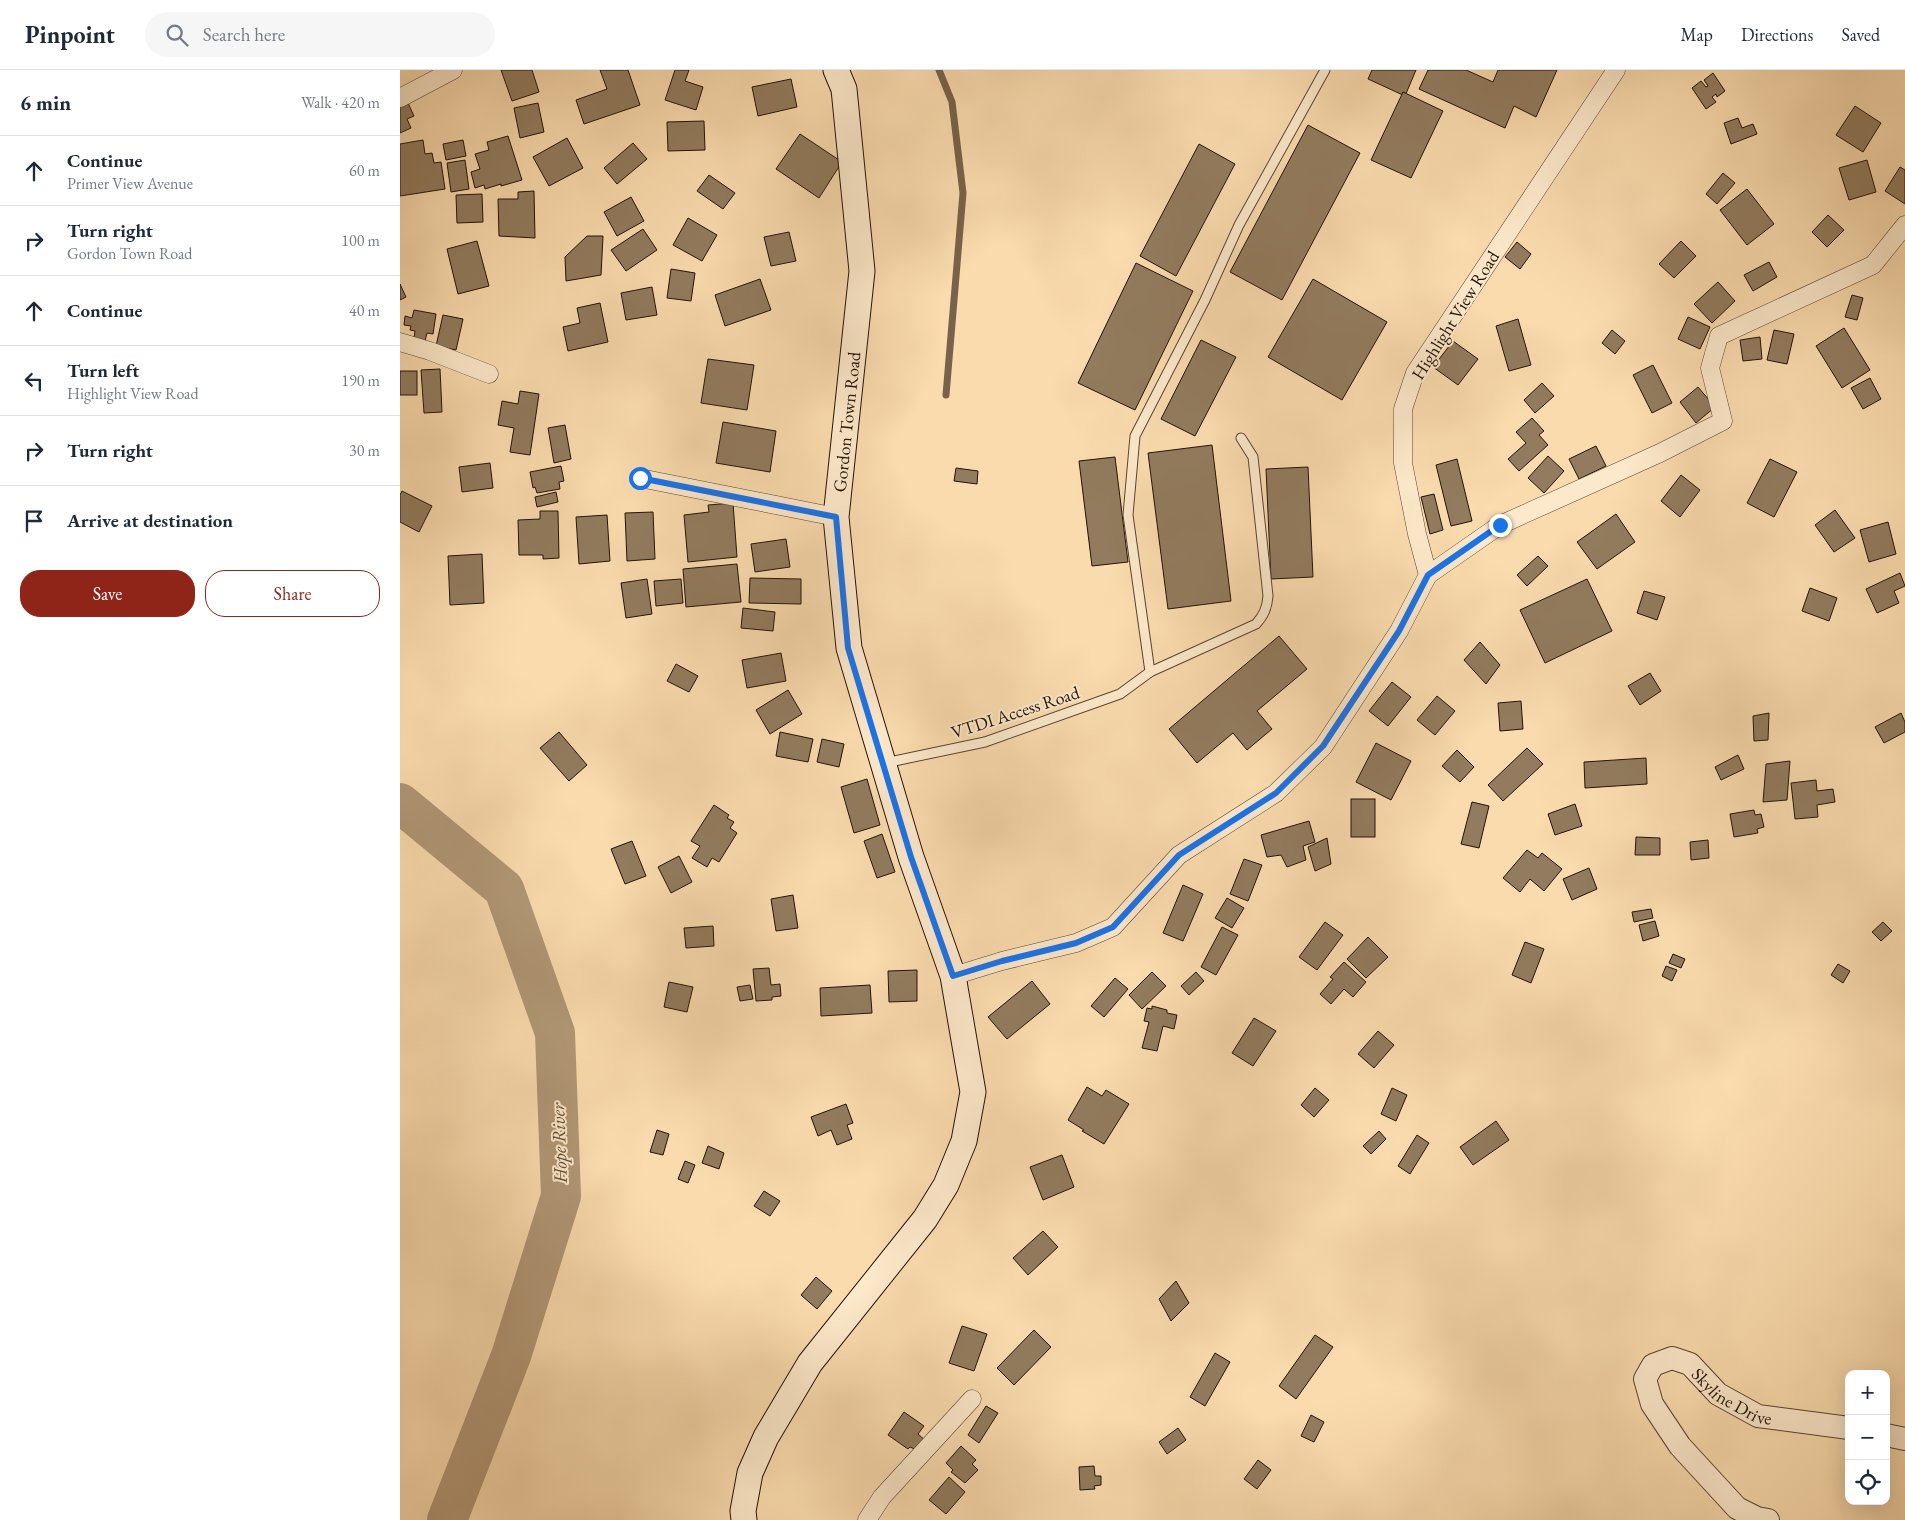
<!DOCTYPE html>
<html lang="en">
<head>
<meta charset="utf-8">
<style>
  :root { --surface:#fff; --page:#f6f6f7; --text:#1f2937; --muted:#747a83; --line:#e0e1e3; --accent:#8f2418 }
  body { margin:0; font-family:"EB Garamond",serif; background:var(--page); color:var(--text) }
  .controls { position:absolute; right:15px; bottom:15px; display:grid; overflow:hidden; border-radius:10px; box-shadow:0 5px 20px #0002 }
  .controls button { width:45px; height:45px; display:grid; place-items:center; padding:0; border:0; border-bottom:1px solid var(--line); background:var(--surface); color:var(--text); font:25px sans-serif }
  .stop { position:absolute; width:15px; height:15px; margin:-11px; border:4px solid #1a73e8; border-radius:50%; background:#fff }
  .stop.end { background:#1a73e8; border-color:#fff; box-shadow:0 1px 5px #0008 }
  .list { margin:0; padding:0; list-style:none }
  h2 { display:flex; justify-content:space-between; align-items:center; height:65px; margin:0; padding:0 20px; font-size:21px }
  h2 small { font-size:16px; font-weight:400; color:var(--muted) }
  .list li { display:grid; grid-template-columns:32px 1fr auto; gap:15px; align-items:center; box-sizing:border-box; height:70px; padding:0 20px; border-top:1px solid var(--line) }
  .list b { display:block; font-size:19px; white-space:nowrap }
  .list p { margin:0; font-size:16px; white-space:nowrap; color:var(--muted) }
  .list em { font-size:16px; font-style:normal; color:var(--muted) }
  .actions { display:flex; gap:10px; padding:15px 20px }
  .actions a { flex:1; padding:11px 0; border:1px solid var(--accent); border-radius:20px; text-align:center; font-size:18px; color:var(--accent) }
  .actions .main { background:var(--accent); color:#fff }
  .icon { flex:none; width:28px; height:28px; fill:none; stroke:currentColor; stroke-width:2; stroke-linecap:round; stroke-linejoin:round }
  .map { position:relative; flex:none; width:1505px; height:1450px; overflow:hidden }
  header { display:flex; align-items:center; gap:30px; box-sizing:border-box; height:70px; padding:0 25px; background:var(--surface); border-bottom:1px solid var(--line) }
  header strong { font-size:24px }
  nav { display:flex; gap:28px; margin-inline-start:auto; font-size:18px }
  .search { width:350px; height:45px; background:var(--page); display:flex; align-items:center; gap:12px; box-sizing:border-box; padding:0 18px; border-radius:28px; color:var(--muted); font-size:19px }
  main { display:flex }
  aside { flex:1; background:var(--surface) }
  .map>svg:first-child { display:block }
</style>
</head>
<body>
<header>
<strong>Pinpoint</strong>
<div class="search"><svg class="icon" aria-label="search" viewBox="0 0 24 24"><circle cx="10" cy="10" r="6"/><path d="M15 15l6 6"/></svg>Search here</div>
<nav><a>Map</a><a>Directions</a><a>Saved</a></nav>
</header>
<main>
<aside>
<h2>6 min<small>Walk · 420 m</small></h2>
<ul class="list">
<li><svg class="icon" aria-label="ahead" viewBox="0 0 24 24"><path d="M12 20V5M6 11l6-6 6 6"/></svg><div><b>Continue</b><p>Primer View Avenue</p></div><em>60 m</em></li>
<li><svg class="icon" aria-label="right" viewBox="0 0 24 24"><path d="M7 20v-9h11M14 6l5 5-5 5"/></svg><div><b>Turn right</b><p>Gordon Town Road</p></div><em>100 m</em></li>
<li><svg class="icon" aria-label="ahead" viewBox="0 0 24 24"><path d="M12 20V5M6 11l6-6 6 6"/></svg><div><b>Continue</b></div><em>40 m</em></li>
<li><svg class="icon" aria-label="left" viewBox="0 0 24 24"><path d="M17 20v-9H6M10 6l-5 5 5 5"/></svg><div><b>Turn left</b><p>Highlight View Road</p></div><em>190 m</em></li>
<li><svg class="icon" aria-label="right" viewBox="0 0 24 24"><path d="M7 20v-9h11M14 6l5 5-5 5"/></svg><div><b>Turn right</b></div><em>30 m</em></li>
<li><svg class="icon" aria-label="arrive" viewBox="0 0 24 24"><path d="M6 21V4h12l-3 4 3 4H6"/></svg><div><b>Arrive at destination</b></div></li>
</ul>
<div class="actions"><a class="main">Save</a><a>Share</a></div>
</aside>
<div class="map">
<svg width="1505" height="1450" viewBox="0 0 1505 1450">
  <rect width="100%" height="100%" fill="#fadbae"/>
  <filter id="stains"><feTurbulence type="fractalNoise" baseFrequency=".004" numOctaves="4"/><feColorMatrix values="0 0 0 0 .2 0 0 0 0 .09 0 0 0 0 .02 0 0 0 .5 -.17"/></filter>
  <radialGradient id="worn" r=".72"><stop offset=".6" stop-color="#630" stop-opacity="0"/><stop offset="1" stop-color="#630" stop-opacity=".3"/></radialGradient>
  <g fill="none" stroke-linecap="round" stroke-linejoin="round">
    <path stroke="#78624a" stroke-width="7" d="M539,0L552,32L563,123L546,325"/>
    <path stroke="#b19776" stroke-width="40" d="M0,733L104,819L155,963L161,1126L111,1286L47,1450"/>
  </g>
  <g fill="#927b5e" stroke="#221308">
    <path d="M101,0H132L139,22L112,31Z"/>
    <path d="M200,0H228L240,35L184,54L176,30L207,19Z"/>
    <path d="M275,0H289L285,11L303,17L296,40L265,30Z"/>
    <path d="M972,0H1016L1005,26L968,9Z"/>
    <path d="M1028,0H1066L1093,12L1098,0H1157L1136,47L1114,36L1105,58L1019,19Z"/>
    <path d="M1313,3L1325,21L1317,27L1316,24L1312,27L1316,32L1306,39L1292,18L1301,11L1306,17L1308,16L1304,10Z"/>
    <path d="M391,9L397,37L358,46L352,17Z"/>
    <path d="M1003,22L1043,41L1011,108L971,90Z"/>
    <path d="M8,33L14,46L7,49L11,58L0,63V37Z"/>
    <path d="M138,33L144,62L120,68L114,38Z"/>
    <path d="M1455,36L1481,53L1463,82L1436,65Z"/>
    <path d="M1338,48L1342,58L1353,54L1357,64L1331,74L1324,53Z"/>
    <path d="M304,51L305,80L268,81L267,52Z"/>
    <path d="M908,55L960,83L882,230L830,202Z"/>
    <path d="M400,64L442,92L419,128L376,99Z"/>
    <path d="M108,66L122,110L101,116V114L85,119L84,115L75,118L71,102L80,99L75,84L89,80L87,72Z"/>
    <path d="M167,68L183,98L149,116L133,87Z"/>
    <path d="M23,70L25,84L32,83L34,93L41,92L45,119L0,126V74Z"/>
    <path d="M63,70L66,86L46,90L43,74Z"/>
    <path d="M233,73L247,89L217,114L204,98Z"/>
    <path d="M799,74L835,94L776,206L740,186Z"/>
    <path d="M65,90L69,119L51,122L47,93Z"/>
    <path d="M1467,90L1476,122L1449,130L1439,98Z"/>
    <path d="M1500,97L1505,100V134L1485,121Z"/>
    <path d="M1323,103L1335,113L1317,134L1306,124Z"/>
    <path d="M309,105L335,123L323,139L297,121Z"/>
    <path d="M1347,119L1374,154L1347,175L1320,140Z"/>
    <path d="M134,121L135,168L99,166L98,129H118V122Z"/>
    <path d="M82,124L83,152L57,153L56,125Z"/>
    <path d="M231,127L244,151L217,166L204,142Z"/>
    <path d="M1428,145L1444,160L1427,177L1412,162Z"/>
    <path d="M288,148L317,165L302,191L273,175Z"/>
    <path d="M243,159L257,180L226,201L211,180Z"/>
    <path d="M389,162L396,191L371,196L364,167Z"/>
    <path d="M187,166H203L201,205L166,211L165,187Z"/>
    <path d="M77,171L89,216L58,224L47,179Z"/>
    <path d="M1281,171L1296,186L1274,208L1259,194Z"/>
    <path d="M1117,172L1131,184L1120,199L1105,187Z"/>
    <path d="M1369,192L1377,207L1353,221L1344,205Z"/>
    <path d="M736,193L793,221L735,340L678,313Z"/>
    <path d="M271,199L295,203L291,231L267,228Z"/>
    <path d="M360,209L371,240L325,256L315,225Z"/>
    <path d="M913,209L987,252L942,330L868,287Z"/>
    <path d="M1318,212L1335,231L1312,253L1294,234Z"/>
    <path d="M0,214L6,227L0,230Z"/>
    <path d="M252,217L257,245L226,250L221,223Z"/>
    <path d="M1452,225L1463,228L1457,250L1445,247Z"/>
    <path d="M200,233L208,272L168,281L163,257L180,253L177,238Z"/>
    <path d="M14,240L36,244L33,264L27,263L25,271L14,268L15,261L10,260L11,256L4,255L5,246L12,248Z"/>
    <path d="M43,245L63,249L56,280L36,276Z"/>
    <path d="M1288,247L1310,257L1300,279L1278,269Z"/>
    <path d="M1118,249L1131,295L1109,301L1096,256Z"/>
    <path d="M1444,258L1470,300L1442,318L1416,276Z"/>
    <path d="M1212,260L1225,271L1215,284L1202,273Z"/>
    <path d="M1374,260L1394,264L1387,294L1367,290Z"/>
    <path d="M1360,267L1362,289L1343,291L1340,270Z"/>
    <path d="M801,270L836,287L795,366L761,349Z"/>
    <path d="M1053,271L1078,289L1058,315L1033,297Z"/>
    <path d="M308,289L354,295L347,340L301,333Z"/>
    <path d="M1253,295L1272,333L1252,343L1233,305Z"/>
    <path d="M40,299L42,342L24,343L21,300Z"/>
    <rect x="0" y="301" width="17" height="24"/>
    <path d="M1470,308L1481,329L1463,339L1451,318Z"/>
    <path d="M1142,313L1154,326L1135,343L1124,330Z"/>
    <path d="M1298,317L1315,337L1296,353L1280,332Z"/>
    <path d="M120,321L139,324L130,385L110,382L114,358L98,355L102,331L118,334Z"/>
    <path d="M1132,348L1144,361L1139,365L1148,375L1119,401L1108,389L1126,373L1116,362Z"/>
    <path d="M323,352L376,361L370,402L316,393Z"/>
    <path d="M165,355L171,389L154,393L148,358Z"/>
    <path d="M812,375L831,531L768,539L748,383Z"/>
    <path d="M1196,376L1206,396L1179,409L1169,389Z"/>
    <path d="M1148,386L1164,401L1144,423L1128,408Z"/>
    <path d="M715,387L728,492L692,496L679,391Z"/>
    <path d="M1057,389L1072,451L1051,456L1036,395Z"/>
    <path d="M1370,389L1397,402L1374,447L1347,433Z"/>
    <path d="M90,393L93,418L62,422L59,397Z"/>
    <path d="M161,396L164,411L159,412L160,419L137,423L135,417L133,418L130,402Z"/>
    <path d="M908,397L913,507L871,509L866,399Z"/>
    <path d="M556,398L578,401L577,414L554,411Z"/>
    <path d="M1281,405L1300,420L1280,447L1261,431Z"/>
    <path d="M2,421L32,436L19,462L0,452V425Z"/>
    <path d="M156,422L158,432L137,437L135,427Z"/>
    <path d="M1034,424L1043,460L1030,464L1021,427Z"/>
    <path d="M333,433L337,487L288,492L284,445L309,442L308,435Z"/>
    <path d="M1435,440L1455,468L1434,482L1415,455Z"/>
    <path d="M140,441H158L159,488L143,489V485H119L118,450L140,449Z"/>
    <path d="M253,442L255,489L227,491L225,443Z"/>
    <path d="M1216,444L1235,472L1197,499L1177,472Z"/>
    <path d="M207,445L210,491L179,494L176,447Z"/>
    <path d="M1488,452L1496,484L1469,492L1460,460Z"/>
    <path d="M386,469L390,497L355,502L351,474Z"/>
    <path d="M82,484L84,533L50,535L48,486Z"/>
    <path d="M1138,486L1148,496L1127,516L1117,505Z"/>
    <path d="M337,494L341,532L286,537L283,499Z"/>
    <path d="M1500,503L1505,516L1494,521L1499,533L1477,543L1466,519Z"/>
    <path d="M350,508L401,509V534L349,533Z"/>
    <path d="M247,509L252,544L226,548L221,513Z"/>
    <path d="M281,509L283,533L256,536L254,511Z"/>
    <path d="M1187,509L1212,561L1145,593L1120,540Z"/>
    <path d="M1410,518L1437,528L1429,551L1402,541Z"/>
    <path d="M1244,521L1265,527L1257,550L1237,543Z"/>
    <path d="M343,538L375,542L373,561L341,558Z"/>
    <path d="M879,566L907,599L857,641L872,659L847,680L833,663L797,693L769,659Z"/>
    <path d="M1080,572L1100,595L1086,614L1064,590Z"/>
    <path d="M381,583L386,611L347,618L342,590Z"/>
    <path d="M276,594L298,606L289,622L267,611Z"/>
    <path d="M1250,603L1261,621L1240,635L1228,616Z"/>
    <path d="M992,612L1011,627L988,656L969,641Z"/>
    <path d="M388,620L402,644L370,664L356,640Z"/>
    <path d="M1037,626L1055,641L1035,665L1017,650Z"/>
    <path d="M1121,631L1123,659L1100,661L1098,633Z"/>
    <path d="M1369,643L1368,670L1354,671L1353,646Z"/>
    <path d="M1501,643L1505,652V662L1484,673L1475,657Z"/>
    <path d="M159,662L187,695L169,711L140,678Z"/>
    <path d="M380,662L413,669L408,692L376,686Z"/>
    <path d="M422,669L444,674L439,697L417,692Z"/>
    <path d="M976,673L1011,691L991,730L956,712Z"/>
    <path d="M1127,678L1143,694L1103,731L1088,715Z"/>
    <path d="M1057,680L1074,697L1060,712L1042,696Z"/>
    <path d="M1338,685L1344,699L1321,710L1315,697Z"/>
    <path d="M1246,688L1247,714L1185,718L1184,692Z"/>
    <path d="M1390,691L1387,730L1363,732L1366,694Z"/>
    <path d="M467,709L480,755L454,763L441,717Z"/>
    <path d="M1416,710L1417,721L1433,719L1435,732L1417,735L1418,747L1395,749L1391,713Z"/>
    <rect x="951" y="729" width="24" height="38"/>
    <path d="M1072,732L1089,736L1079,778L1061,774Z"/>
    <path d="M1175,734L1182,756L1155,765L1148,744Z"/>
    <path d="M314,735L329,745L327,748L334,752L330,758L337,763L319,792L312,788L307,797L292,788L300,776L291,771Z"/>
    <path d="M1354,740L1355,745L1361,744L1364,757L1357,759L1358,763L1334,767L1330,744Z"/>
    <path d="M909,751L915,772L903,776L906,790L887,797L881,785L867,787L861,765Z"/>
    <path d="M482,764L495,802L477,808L464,771Z"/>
    <path d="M1236,767L1260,768V785H1235Z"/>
    <path d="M927,768L931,794L915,801L908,777Z"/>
    <path d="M1308,770L1309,788L1291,790L1290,772Z"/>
    <path d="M232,771L246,806L225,814L211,779Z"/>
    <path d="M1127,780L1138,788L1142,783L1162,799L1144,821L1130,809L1120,822L1103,808Z"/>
    <path d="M279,786L292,812L271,823L258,797Z"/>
    <path d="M844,789L862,795L848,831L830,824Z"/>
    <path d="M1189,798L1197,819L1172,830L1163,809Z"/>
    <path d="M783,815L803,824L783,871L763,863Z"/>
    <path d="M393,825L398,858L376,861L371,829Z"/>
    <path d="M827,828L844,838L832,858L815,848Z"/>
    <path d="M1251,839L1253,848L1234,852L1232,842Z"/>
    <path d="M1255,851L1259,866L1243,871L1239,855Z"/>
    <path d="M925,852L943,865L917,900L899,887Z"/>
    <path d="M1483,852L1492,861L1481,871L1472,862Z"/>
    <path d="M313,856L314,876L286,878L284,858Z"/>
    <path d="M822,857L838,865L816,905L801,897Z"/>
    <path d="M968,867L988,887L966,908L947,889Z"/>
    <path d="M1125,872L1144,879L1131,913L1112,905Z"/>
    <path d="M1273,884L1285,889L1281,898L1269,893Z"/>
    <path d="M944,892L966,912L953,927L944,919L931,934L920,924L933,909L930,907Z"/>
    <path d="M1438,894L1450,901L1443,913L1431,905Z"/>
    <path d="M1266,896L1277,900L1272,911L1262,906Z"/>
    <path d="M369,898L371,915L380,914L381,926L372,927V930L356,931L353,899Z"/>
    <path d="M517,900V931L489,932L488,901Z"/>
    <path d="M752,902L766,916L742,939L729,925Z"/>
    <path d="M796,902L804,911L789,925L781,916Z"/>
    <path d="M715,908L728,919L704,947L691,936Z"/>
    <path d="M632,911L650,934L607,969L588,947Z"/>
    <path d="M269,912L293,917L287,942L264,937Z"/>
    <path d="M350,915L353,929L340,931L337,917Z"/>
    <path d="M470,915L472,943L421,946L420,918Z"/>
    <path d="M752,936L767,940V943L777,945L774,959L763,956L757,981L742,978L749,952L744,951L747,938L752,939Z"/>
    <path d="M854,948L876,961L853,996L832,983Z"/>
    <path d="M978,961L994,975L974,998L958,984Z"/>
    <path d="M687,1017L702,1026L706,1020L729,1034L704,1074L682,1061L684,1060L668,1050Z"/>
    <path d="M915,1018L929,1030L914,1047L901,1035Z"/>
    <path d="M992,1018L1007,1025L996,1051L981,1044Z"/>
    <path d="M446,1034L453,1053L447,1055L452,1069L437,1075L431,1060L418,1066L411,1047Z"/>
    <path d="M1096,1051L1109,1070L1073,1095L1060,1077Z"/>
    <path d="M257,1060L269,1064L263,1085L250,1082Z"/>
    <path d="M979,1061L986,1069L971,1084L963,1076Z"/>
    <path d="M1017,1065L1029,1073L1010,1104L998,1096Z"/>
    <path d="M308,1076L324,1083L319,1099L302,1093Z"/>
    <path d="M662,1085L674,1117L643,1130L630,1097Z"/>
    <path d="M285,1091L295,1095L288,1113L278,1109Z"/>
    <path d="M364,1121L380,1131L370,1146L354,1136Z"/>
    <path d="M643,1161L658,1177L628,1205L613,1188Z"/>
    <path d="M416,1207L432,1221L417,1239L401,1225Z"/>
    <path d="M776,1211L789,1233L771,1251L759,1229Z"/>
    <path d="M562,1256L587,1264L574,1301L549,1293Z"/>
    <path d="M634,1260L651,1277L614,1315L597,1298Z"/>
    <path d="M915,1265L933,1277L896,1329L879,1316Z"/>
    <path d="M815,1283L830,1292L805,1336L790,1327Z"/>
    <path d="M586,1336L598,1343L579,1373L568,1365Z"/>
    <path d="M504,1342L524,1356L518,1364L527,1372L519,1381L510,1377L508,1379L488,1365Z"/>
    <path d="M911,1345L924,1352L914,1372L901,1366Z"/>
    <path d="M778,1358L786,1370L767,1384L759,1372Z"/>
    <path d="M561,1376L576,1390L572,1394L578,1400L565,1413L551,1402L553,1400L546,1393Z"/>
    <path d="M858,1390L871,1400L857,1419L844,1409Z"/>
    <path d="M694,1396L695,1406H701V1415L694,1416L695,1419L680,1420L679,1397Z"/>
    <path d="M549,1407L565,1422L546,1444L529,1430Z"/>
  </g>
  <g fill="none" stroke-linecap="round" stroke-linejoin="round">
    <defs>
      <g id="service">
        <path d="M750,602L728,445L735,366L805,230L839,155L925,0"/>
        <path d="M485,693L585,672L720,624L750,602L856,554C864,545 867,538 868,526L853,387L841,368"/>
      </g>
      <g id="minor">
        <path d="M0,28L53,0"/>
        <path d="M0,272L30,281L89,304"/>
        <path d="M240,408L436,447"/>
        <path d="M1028,505L1100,455L1260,383L1323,351L1310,298L1319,266L1473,195L1505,155"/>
        <path d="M553,906L602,891L676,873L713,857L779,785L876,723L923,677L999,561L1028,505L1017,464L1003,393V339L1015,303L1216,0"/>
        <path d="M467,1450L482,1427L572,1329"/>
      </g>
      <g id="tertiary">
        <path d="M1486,1365L1505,1369"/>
        <path id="s1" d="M1368,1450L1357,1448L1337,1438L1280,1376L1252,1334L1245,1309L1253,1295L1272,1288L1290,1294L1318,1324L1358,1346L1449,1358"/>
      </g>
      <g id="secondary">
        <path id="s2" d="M344,1450L343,1441L350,1403L366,1367L410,1293L525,1149L546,1115L564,1071L573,1022L553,906L511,787L449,578L436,447L462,201L444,19L436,0"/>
      </g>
    </defs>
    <use href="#service" stroke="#584532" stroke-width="11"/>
    <use href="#minor" stroke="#584532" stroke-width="19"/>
    <use href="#tertiary" stroke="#584532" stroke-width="24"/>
    <use href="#secondary" stroke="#221308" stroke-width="27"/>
    <use href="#service" stroke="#fce8ca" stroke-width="9"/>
    <use href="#minor" stroke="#fce8ca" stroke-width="18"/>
    <use href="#tertiary" stroke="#fce8ca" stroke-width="22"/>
    <use href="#secondary" stroke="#fce8ca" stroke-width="25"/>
  </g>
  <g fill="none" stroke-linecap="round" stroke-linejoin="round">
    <path stroke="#1a73e8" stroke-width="6" d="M240,408L436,447L448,578L511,787L553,906L602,891L676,873L713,857L779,785L876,723L923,676L999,561L1028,505L1100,455"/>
  </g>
  <g text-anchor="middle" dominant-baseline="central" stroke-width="4" stroke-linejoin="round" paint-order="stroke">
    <g font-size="18" fill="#221308" stroke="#fce8ca">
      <text transform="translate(1055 245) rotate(-58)">Highlight View Road</text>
      <text stroke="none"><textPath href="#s2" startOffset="1184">Gordon Town Road</textPath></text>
      <text transform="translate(615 642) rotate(-18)">VTDI Access Road</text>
      <text stroke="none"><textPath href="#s1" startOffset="304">Skyline Drive</textPath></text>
    </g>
    <g font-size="19" font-style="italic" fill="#624e39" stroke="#fce8ca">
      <text transform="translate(159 1073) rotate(-92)">Hope River</text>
    </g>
  </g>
  <rect width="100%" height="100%" filter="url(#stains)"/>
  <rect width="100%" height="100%" fill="url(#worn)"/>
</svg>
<div class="controls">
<button>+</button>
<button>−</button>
<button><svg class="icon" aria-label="locate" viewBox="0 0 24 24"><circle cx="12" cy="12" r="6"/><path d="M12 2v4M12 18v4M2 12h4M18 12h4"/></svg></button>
</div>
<div class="stop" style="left:240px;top:408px"></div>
<div class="stop end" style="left:1100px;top:455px"></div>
</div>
</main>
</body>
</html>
